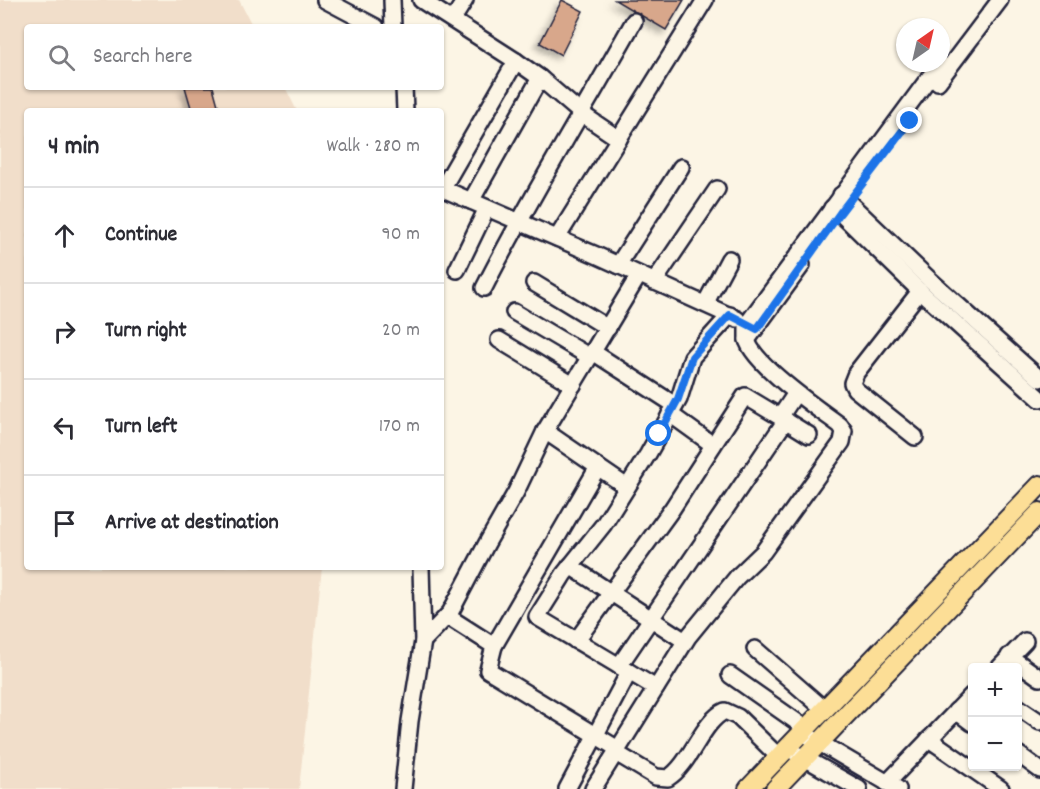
<!DOCTYPE html>
<html lang="en">
<head>
<meta charset="utf-8">
<style>
  :root { --surface:#fff; --page:#f7f7f7; --text:#2b2b33; --muted:#7c7c81; --line:#e1e1e2 }
  body { margin:0; font-family:Dekko,sans-serif; background:var(--page); color:var(--text) }
  .controls { position:absolute; right:18px; bottom:18px; display:grid; overflow:hidden; border-radius:6px; box-shadow:0 2px 4px #0004 }
  .controls button { width:54px; height:54px; display:grid; place-items:center; padding:0; border:0; border-bottom:2px solid var(--line); background:var(--surface); color:var(--text); font:30px sans-serif }
  .compass { position:absolute; left:896px; top:18px; width:54px; height:54px; border-radius:50%; background:var(--surface); box-shadow:0 2px 4px #0004; rotate:34deg }
  .stop { position:absolute; width:18px; height:18px; margin:-14px; border:4px solid #1a73e8; border-radius:50%; background:#fff }
  .stop.end { background:#1a73e8; border-color:#fff; box-shadow:0 2px 6px #0008 }
  .list { margin:0; padding:0; list-style:none }
  h2 { display:flex; justify-content:space-between; align-items:center; height:78px; margin:0; padding:0 24px; font-size:26px }
  h2 small { font-size:20px; font-weight:400; color:var(--muted) }
  .list li { display:grid; grid-template-columns:39px 1fr auto; gap:18px; align-items:center; box-sizing:border-box; height:96px; padding:0 24px; border-top:2px solid var(--line) }
  .list b { display:block; font-size:22px; white-space:nowrap }
  .list em { font-size:20px; font-style:normal; color:var(--muted) }
  .icon { flex:none; width:33px; height:33px; fill:none; stroke:currentColor; stroke-width:2; stroke-linecap:round; stroke-linejoin:round }
  .map { position:relative; flex:none; width:1040px; height:789px; overflow:hidden }
  .search { position:absolute; background:var(--surface); box-shadow:0 2px 4px #0004; left:24px; top:24px; width:420px; height:66px; display:flex; align-items:center; gap:15px; box-sizing:border-box; padding:0 21px; border-radius:6px; color:var(--muted); font-size:22px }
  .panel { position:absolute; background:var(--surface); box-shadow:0 2px 4px #0004; left:24px; top:108px; width:420px; height:462px; border-radius:6px }
  .map>svg:first-child { display:block }
</style>
</head>
<body>
<div class="map">
<svg width="1040" height="789" viewBox="0 0 1040 789">
  <defs>
    <filter id="shadow"><feDropShadow dx="-4.5" dy="4.5" stdDeviation="3" flood-color="#0004"/></filter>
  </defs>
  <rect width="100%" height="100%" fill="#fcf5e5"/>
  <filter id="ink" filterUnits="userSpaceOnUse"><feTurbulence type="fractalNoise" baseFrequency=".0167" numOctaves="2"/><feDisplacementMap in="SourceGraphic" scale="12" xChannelSelector="R" yChannelSelector="G"/><feConvolveMatrix kernelMatrix="1 2 1 2 8 2 1 2 1" color-interpolation-filters="sRGB"/></filter>
  <g filter="url(#ink)">
    <path fill="#f1deca" d="M0,0H239L253,27H27V87H285L297,111H27V567H322L299,789H0Z"/>
    <g fill="#d8a78b" stroke="#22223b" stroke-width="1.5" filter="url(#shadow)">
      <path d="M562,0L583,11L561,55L540,43Z"/>
      <path d="M615,0H684L666,30Z"/>
      <path d="M185,87H213L219,109L212,111H192Z"/>
    </g>
    <g fill="none" stroke-linecap="round" stroke-linejoin="round">
      <defs>
        <g id="minor">
          <path d="M325,0L376,27"/>
          <path d="M392,0L393,27"/>
          <path d="M421,0L516,61"/>
          <path d="M453,19L465,0"/>
          <path d="M938,82L1000,0"/>
          <path d="M404,87L405,111"/>
          <path d="M441,188L596,255L737,319"/>
          <path d="M442,189L516,61L540,78L582,114L619,139"/>
          <path d="M841,195L930,280L1040,379"/>
          <path d="M471,201L540,78"/>
          <path d="M832,208L840,213L920,291L1040,399"/>
          <path d="M557,238L705,0"/>
          <path d="M618,265L681,167"/>
          <path d="M457,270L487,208"/>
          <path d="M654,282L717,189"/>
          <path d="M534,283L608,328"/>
          <path d="M484,288C530,197 584,110 634,21"/>
          <path d="M705,304L729,259"/>
          <path d="M514,312L590,357"/>
          <path d="M499,340L573,385"/>
          <path d="M747,340L802,265"/>
          <path d="M593,352L675,405"/>
          <path d="M670,414L713,445"/>
          <path d="M780,417L809,435"/>
          <path d="M545,431L627,487"/>
          <path d="M915,437L855,389L852,383L856,373L920,291"/>
          <path d="M570,566L685,641"/>
          <path d="M447,616L494,646L488,670L618,749"/>
          <path d="M423,641L450,613L487,543L516,492L545,431L639,275"/>
          <path d="M576,641L672,509L745,396L780,417L796,393"/>
          <path d="M494,646L598,467"/>
          <path d="M755,649L825,710"/>
          <path d="M1009,656L1040,678"/>
          <path d="M619,666L786,420"/>
          <path d="M999,668L1025,641"/>
          <path d="M730,675L807,729"/>
          <path d="M656,688L537,617L564,574L604,524L648,454L679,399L692,357L730,315"/>
          <path d="M1018,707L1040,722"/>
          <path d="M956,711L972,723"/>
          <path d="M803,733L898,789"/>
          <path d="M929,739L1001,789"/>
          <path d="M787,748L859,789"/>
          <path d="M616,753L656,777L668,778C691,764 702,721 725,711L738,717L779,757"/>
          <path d="M1018,754L1040,770"/>
          <path d="M887,783L972,695"/>
          <path d="M403,789L410,721L423,641L421,567"/>
          <path d="M567,789L629,672"/>
          <path d="M593,789L688,637L737,577L763,552L842,442L844,431L840,425C819,410 751,362 747,339C747,334 747,329 747,324L940,63"/>
        </g>
        <g id="major">
          <path d="M748,789L1040,485"/>
          <path d="M775,789L1040,512"/>
        </g>
      </defs>
      <use href="#minor" stroke="#22223b" stroke-width="20"/>
      <use href="#major" stroke="#22223b" stroke-width="22"/>
      <use href="#minor" stroke="#fcf5e5" stroke-width="15"/>
      <use href="#major" stroke="#fcde96" stroke-width="18"/>
    </g>
  </g>
  <g fill="none" stroke-linecap="round" stroke-linejoin="round" filter="url(#ink)">
    <path stroke="#1a73e8" stroke-width="8" d="M659,434L678,399L692,357L730,315L757,329L840,213L910,121"/>
  </g>
</svg>
<div class="controls">
<button>+</button>
<button>−</button>
</div>
<svg class="compass" viewBox="-18 -18 36 36"><path d="M0-13l5 13h-10z" fill="#e53935"/><path d="M0 13l5-13h-10z" fill="#7c7c81"/></svg>
<div class="stop" style="left:659px;top:434px"></div>
<div class="stop end" style="left:910px;top:121px"></div>
<div class="search"><svg class="icon" aria-label="search" viewBox="0 0 24 24"><circle cx="10" cy="10" r="6"/><path d="M15 15l6 6"/></svg>Search here</div>
<section class="panel">
<h2>4 min<small>Walk · 280 m</small></h2>
<ul class="list">
<li><svg class="icon" aria-label="ahead" viewBox="0 0 24 24"><path d="M12 20V5M6 11l6-6 6 6"/></svg><div><b>Continue</b></div><em>90 m</em></li>
<li><svg class="icon" aria-label="right" viewBox="0 0 24 24"><path d="M7 20v-9h11M14 6l5 5-5 5"/></svg><div><b>Turn right</b></div><em>20 m</em></li>
<li><svg class="icon" aria-label="left" viewBox="0 0 24 24"><path d="M17 20v-9H6M10 6l-5 5 5 5"/></svg><div><b>Turn left</b></div><em>170 m</em></li>
<li><svg class="icon" aria-label="arrive" viewBox="0 0 24 24"><path d="M6 21V4h12l-3 4 3 4H6"/></svg><div><b>Arrive at destination</b></div></li>
</ul>
</section>
</div>
</body>
</html>
